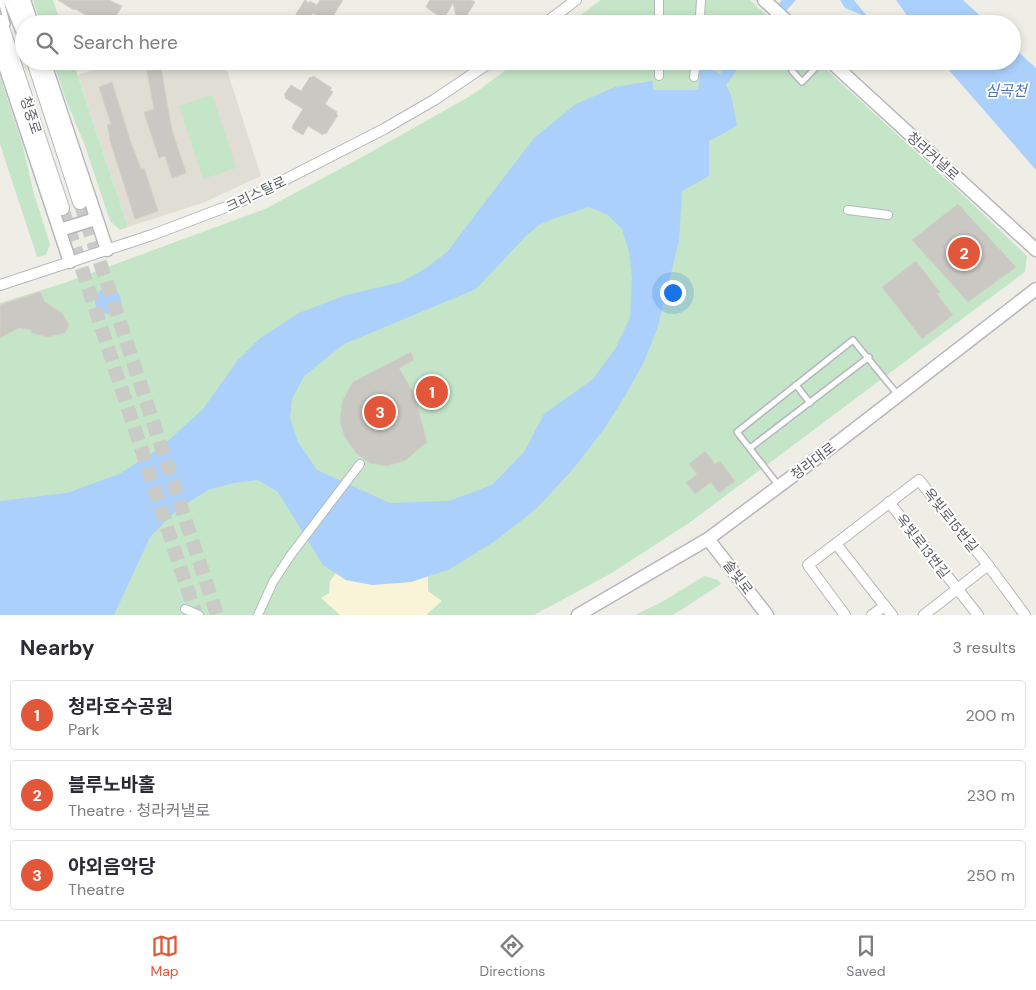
<!DOCTYPE html>
<html lang="en">
<head>
<meta charset="utf-8">
<style>
  :root { --surface:#fff; --page:#f2f2f3; --text:#2b2b33; --muted:#7c7c81; --line:#e1e1e2; --accent:#e25739 }
  body { margin:0; font-family:"DM Sans","Noto Sans KR",sans-serif; background:var(--page); color:var(--text) }
  .you { position:absolute; left:672px; top:292px; width:18px; height:18px; margin:-12px; border:4px solid #fff; border-radius:50%; background:#1a73e8; box-shadow:0 0 0 8px #1a73e833 }
  .badge { display:grid; place-items:center; width:32px; height:32px; border-radius:50%; background:var(--accent); color:#fff; font-size:16px; font-weight:700 }
  .pin { position:absolute; translate:-50% -50%; border:2px solid #fff; box-shadow:0 1px 5px #0006 }
  .list { margin:0; padding:0; list-style:none }
  h2 { display:flex; justify-content:space-between; align-items:center; height:65px; margin:0; padding:0 20px; font-size:21px }
  h2 small { font-size:16px; font-weight:400; color:var(--muted) }
  .list li { display:grid; grid-template-columns:32px 1fr auto; gap:15px; align-items:center; box-sizing:border-box; height:70px; margin:0 10px 10px; padding:0 10px; border:1px solid var(--line); border-radius:5px }
  .list b { display:block; font-size:19px; white-space:nowrap }
  .list p { margin:0; font-size:16px; white-space:nowrap; color:var(--muted) }
  .list em { font-size:16px; font-style:normal; color:var(--muted) }
  .icon { flex:none; width:28px; height:28px; fill:none; stroke:currentColor; stroke-width:2; stroke-linecap:round; stroke-linejoin:round }
  .map { position:relative; flex:none; width:1036px; height:615px; overflow:hidden }
  .search { position:absolute; background:var(--surface); box-shadow:0 2px 8px #0003; left:15px; right:15px; top:15px; height:55px; display:flex; align-items:center; gap:12px; box-sizing:border-box; padding:0 18px; border-radius:28px; color:var(--muted); font-size:19px }
  .sheet { height:305px; background:var(--surface) }
  nav { display:flex; justify-content:space-around; align-items:center; box-sizing:border-box; height:70px; border-top:1px solid var(--line); background:var(--surface); font-size:14px; color:var(--muted) }
  nav a { display:grid; justify-items:center; gap:2px }
  nav .on { color:var(--accent) }
  .map>svg:first-child { display:block }
</style>
</head>
<body>
<div class="map">
<svg width="1036" height="615" viewBox="0 0 1036 615">
  <rect width="100%" height="100%" fill="#efeee6"/>
  <path fill="#dfddd4" d="M117,61H224L261,176L205,202L128,227L78,75Z"/>
  <g fill="#c4e5c7">
    <path d="M33,0H53L61,24H41Z"/>
    <path d="M601,0H750L776,24H569Z"/>
    <path d="M53,61H73L128,227L120,230L110,221L85,146L65,97Z"/>
    <path d="M518,61H817L963,195L1027,256L1025,272L689,523L610,574L534,615H0V303L64,283L265,209L355,161L472,95Z"/>
    <path d="M0,77L22,143L34,194L50,244L46,255L37,257L0,144Z"/>
    <path d="M212,95L236,168L203,179L179,106Z"/>
    <path d="M704,576L718,580L721,584L673,615H635L662,602Z"/>
  </g>
  <path fill="#f9f4d7" d="M336,573L346,580L411,582L428,576V591L442,601L426,615H340L321,598L329,593L330,581Z"/>
  <g fill="#aad0fb" fill-rule="evenodd">
    <path d="M782,0H796L774,24H761Z"/>
    <path d="M840,0H854L866,15L883,24H873L860,14L845,8Z"/>
    <path d="M896,0H963L989,24H913Z"/>
    <path d="M1012,46L1036,68V170L941,61H1012Z"/>
    <path d="M730,61H743L726,85L731,95L737,126L709,141V176L682,191L679,241L658,326L644,362L625,396L604,429L573,469L537,508L495,541L450,569L411,582L372,585L346,580L323,565L278,492L258,480L233,483L208,490L178,509L150,537L114,615H0V501L67,493L119,474L160,448L203,409L238,360L259,339L299,313L346,295L402,282L426,268L447,252L534,138L576,104L615,87L653,81V90H698L701,64L720,74ZM589,207L608,215L622,229L629,252L632,277L630,318L615,349L593,379L544,414L524,452L492,485L449,501L390,503L317,470L298,442L290,418L292,399L304,376L344,344L476,289L526,236L539,225L555,218Z"/>
    <circle cx="108" cy="301" r="13"/>
  </g>
  <g fill="#cac8c3" stroke="#d4d0c4">
    <path d="M58,0H109L122,6L111,24H82L86,15L75,9L74,10Z"/>
    <path d="M305,0L309,3L310,1L317,5L320,0H343L330,21L329,20L327,22L313,13L307,22L297,16L296,14Z"/>
    <path d="M430,0H471L475,2L467,15L480,24H458L453,3L446,15L443,14L441,17L427,8L426,6Z"/>
    <path d="M161,68L172,131L186,173L172,178L165,156L159,158L144,112L154,109L147,71Z"/>
    <path d="M313,76L332,88L330,90L333,92L325,104L337,112L336,114L338,115L326,134L324,133L323,135L308,126L303,135L293,129L292,127L303,109L285,98L286,96L284,95L291,85L301,91L310,77L312,78Z"/>
    <path d="M112,82L131,143L141,169L144,168L158,211L135,219L109,137H110L107,125L111,124L99,87Z"/>
    <path d="M958,204L1016,267L968,302L912,240Z"/>
    <path d="M916,261L940,292L937,294L953,315L922,339L882,287Z"/>
    <path d="M40,292L45,302L62,313L69,325L65,333L47,337L32,333L31,330L19,328L0,338V305Z"/>
    <path d="M411,352L414,360L399,368L414,394L427,442L406,460L387,466L370,463L356,453L345,437L340,422L342,402L353,382Z"/>
    <path d="M705,451L715,464L720,461L735,481L719,493L711,482L695,494L686,483L697,474L689,464Z"/>
  </g>
  <g fill="none" stroke-linecap="round" stroke-linejoin="round">
    <g stroke="#cacac6" stroke-width="14" stroke-dasharray="14 7" stroke-linecap="butt">
      <path d="M80,202L217,615"/>
      <path d="M62,208L196,615"/>
    </g>
    <defs>
      <g id="service">
        <path d="M1,0L7,24"/>
        <path d="M6,0L24,44"/>
        <path d="M792,71L802,82L822,61"/>
        <path d="M796,385L810,403"/>
        <path d="M750,448L869,357"/>
        <path d="M779,486L737,432L853,340L898,395"/>
      </g>
      <g id="pedestrian">
        <path d="M700,16L701,0"/>
        <path d="M659,24V0"/>
        <path d="M659,61V76"/>
        <path d="M694,77L696,61"/>
        <path d="M848,210L888,215"/>
        <path d="M185,609L199,615"/>
        <path d="M258,615L273,582L290,556L360,464"/>
      </g>
      <g id="minor">
        <path d="M544,24L576,0"/>
        <path d="M0,285L152,235L247,199L384,129L434,100L492,61"/>
        <path d="M889,502L978,615"/>
        <path d="M837,545L892,615"/>
        <path d="M845,615L808,565L919,480L988,565L1025,615"/>
        <path d="M872,615L885,606"/>
        <path d="M924,615L988,565"/>
      </g>
      <g id="tertiary">
        <path d="M24,0L32,24"/>
        <path d="M764,0L790,24"/>
        <path d="M0,51L70,262"/>
        <path d="M44,61L107,250"/>
        <path d="M830,61L1036,250"/>
        <path d="M59,228L63,229L92,220L95,215"/>
        <path d="M708,539L767,615"/>
        <path d="M578,615L708,539L833,446L1036,289"/>
      </g>
      <g id="secondary">
        <path d="M16,0L24,30"/>
        <path d="M0,22L62,208"/>
        <path d="M34,61L80,202"/>
      </g>
    </defs>
    <use href="#service" stroke="#b6b7bc" stroke-width="8"/>
    <use href="#pedestrian" stroke="#b6b7bc" stroke-width="10"/>
    <use href="#minor" stroke="#b6b7bc" stroke-width="12"/>
    <use href="#tertiary" stroke="#b6b7bc" stroke-width="15"/>
    <use href="#secondary" stroke="#b7b9bf" stroke-width="16"/>
    <use href="#service" stroke="#fff" stroke-width="5"/>
    <use href="#pedestrian" stroke="#fff" stroke-width="8"/>
    <use href="#minor" stroke="#fff" stroke-width="10"/>
    <use href="#tertiary" stroke="#fff" stroke-width="12"/>
    <use href="#secondary" stroke="#fff" stroke-width="14"/>
  </g>
  <g text-anchor="middle" dominant-baseline="central" stroke-width="4" stroke-linejoin="round" paint-order="stroke">
    <g font-size="14" fill="#5d6066" stroke="#fff">
      <text transform="translate(31 115) rotate(72)">청중로</text>
      <text transform="translate(933 156) rotate(42)">청라커낼로</text>
      <text transform="translate(256 194) rotate(-25)">크리스탈로</text>
      <text transform="translate(813 461) rotate(-37)">청라대로</text>
      <text transform="translate(951 520) rotate(51)">옥빛로15번길</text>
      <text transform="translate(923 546) rotate(52)">옥빛로13번길</text>
      <text transform="translate(738 577) rotate(53)">솔빛로</text>
    </g>
    <g font-size="15" font-style="italic" fill="#4974b6" stroke="#fff">
      <text x="1006" y="91">심곡천</text>
    </g>
  </g>
</svg>
<div class="you"></div>
<div class="pin badge" style="left:432px;top:392px">1</div>
<div class="pin badge" style="left:964px;top:253px">2</div>
<div class="pin badge" style="left:380px;top:412px">3</div>
<div class="search"><svg class="icon" aria-label="search" viewBox="0 0 24 24"><circle cx="10" cy="10" r="6"/><path d="M15 15l6 6"/></svg>Search here</div>
</div>
<section class="sheet">
<h2>Nearby<small>3 results</small></h2>
<ul class="list">
<li><span class="badge">1</span><div><b>청라호수공원</b><p>Park</p></div><em>200 m</em></li>
<li><span class="badge">2</span><div><b>블루노바홀</b><p>Theatre · 청라커낼로</p></div><em>230 m</em></li>
<li><span class="badge">3</span><div><b>야외음악당</b><p>Theatre</p></div><em>250 m</em></li>
</ul>
</section>
<nav>
<a class="on"><svg class="icon" aria-label="map" viewBox="0 0 24 24"><path d="M3 6l6-2 6 2 6-2v14l-6 2-6-2-6 2zM9 4v14M15 6v14"/></svg>Map</a>
<a><svg class="icon" aria-label="directions" viewBox="0 0 24 24"><path d="M12 3l9 9-9 9-9-9zM9 14v-3h6M13 9l2 2-2 2"/></svg>Directions</a>
<a><svg class="icon" aria-label="saved" viewBox="0 0 24 24"><path d="M7 4h10v16l-5-4-5 4z"/></svg>Saved</a>
</nav>
</body>
</html>
